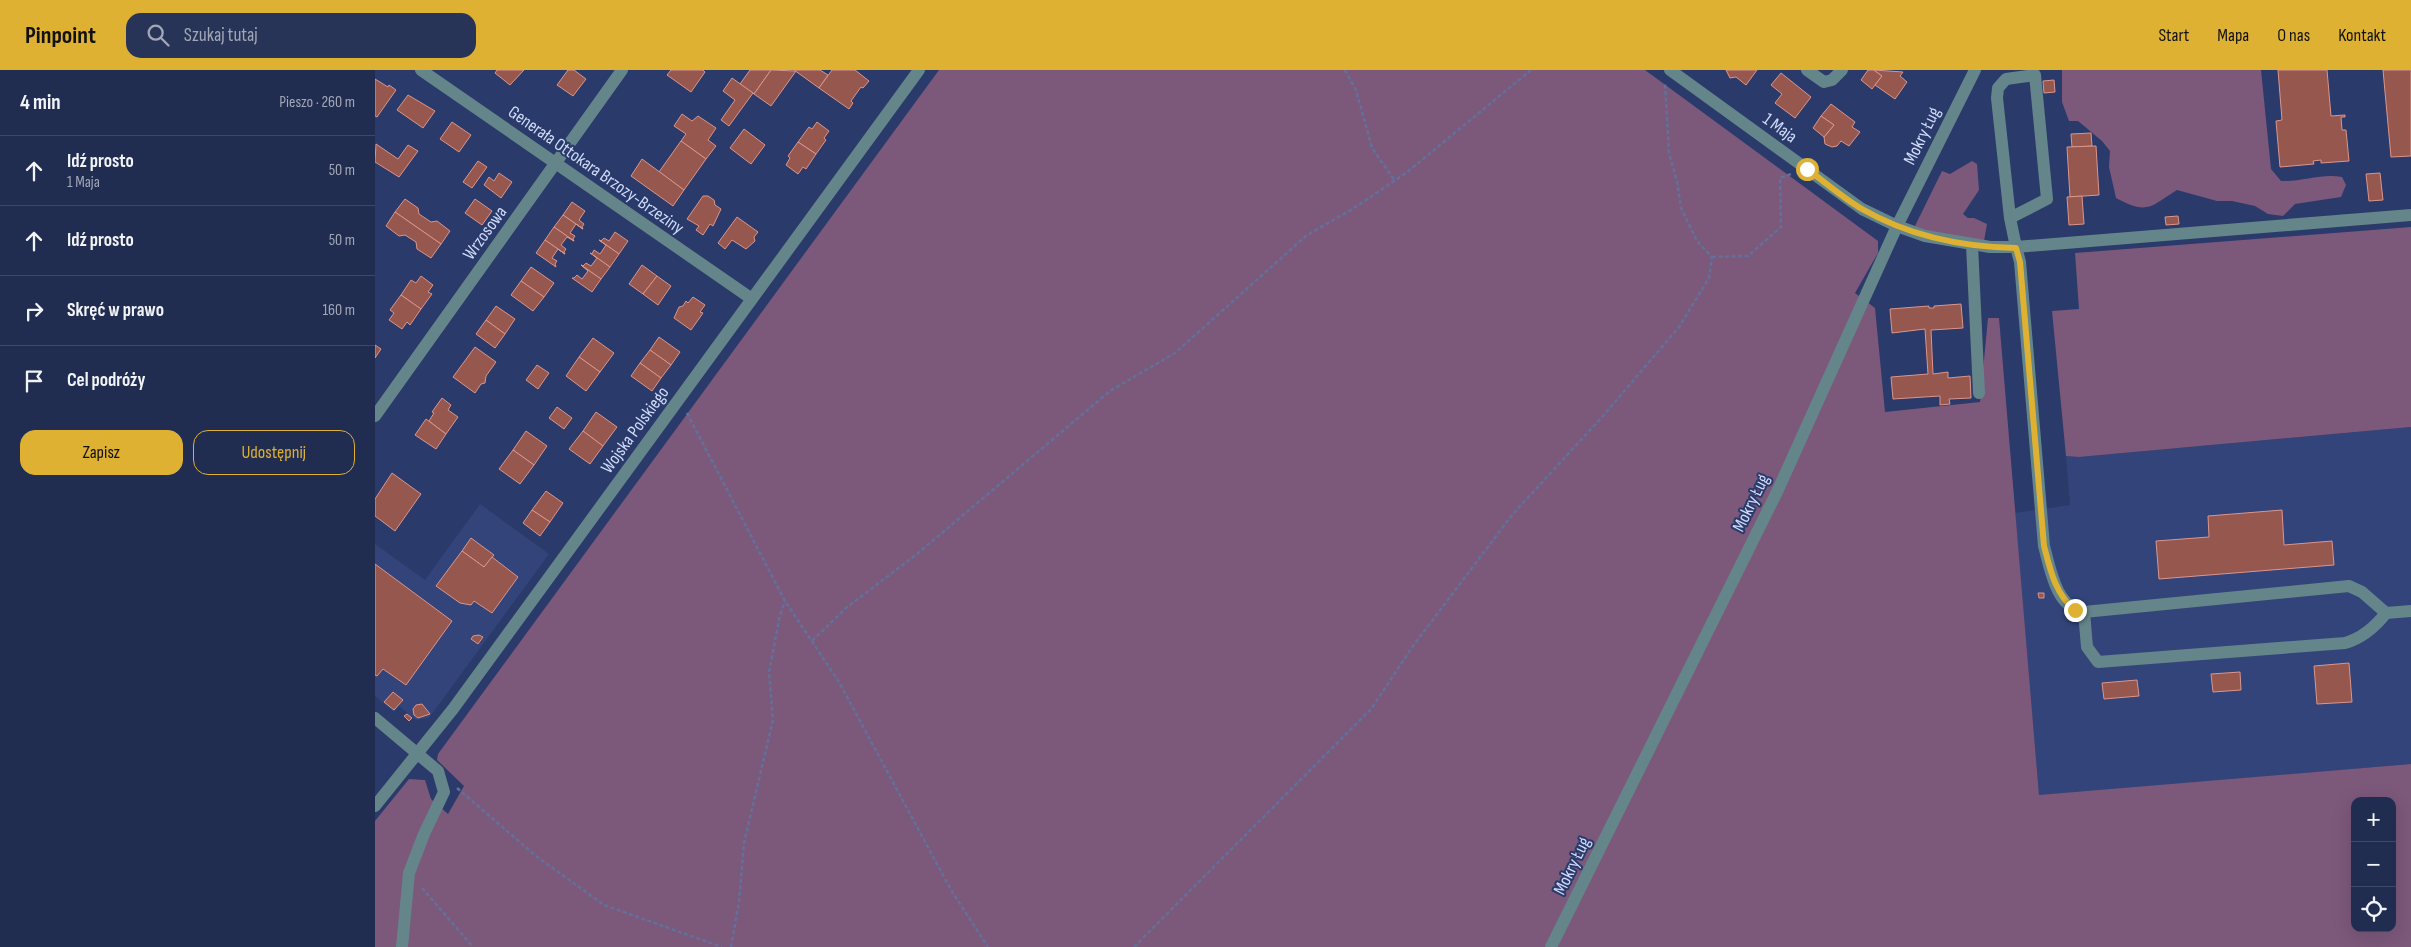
<!DOCTYPE html>
<html lang="pl">
<head>
<meta charset="utf-8">
<style>
  :root { --surface:#202c50; --page:#283457; --text:#f1f3f6; --muted:#a2a7b7; --line:#3d4867; --accent:#deb133 }
  body { margin:0; font-family:"Sofia Sans Condensed",sans-serif; background:var(--page); color:var(--text) }
  .controls { position:absolute; right:15px; bottom:15px; display:grid; overflow:hidden; border-radius:10px; box-shadow:0 5px 20px #0002 }
  .controls button { width:45px; height:45px; display:grid; place-items:center; padding:0; border:0; border-bottom:1px solid var(--line); background:var(--surface); color:var(--text); font:25px sans-serif }
  .stop { position:absolute; width:15px; height:15px; margin:-11px; border:4px solid #deb133; border-radius:50%; background:#fff }
  .stop.end { background:#deb133; border-color:#fff; box-shadow:0 1px 5px #0008 }
  .list { margin:0; padding:0; list-style:none }
  h2 { display:flex; justify-content:space-between; align-items:center; height:65px; margin:0; padding:0 20px; font-size:21px }
  h2 small { font-size:16px; font-weight:400; color:var(--muted) }
  .list li { display:grid; grid-template-columns:32px 1fr auto; gap:15px; align-items:center; box-sizing:border-box; height:70px; padding:0 20px; border-top:1px solid var(--line) }
  .list b { display:block; font-size:19px; white-space:nowrap }
  .list p { margin:0; font-size:16px; white-space:nowrap; color:var(--muted) }
  .list em { font-size:16px; font-style:normal; color:var(--muted) }
  .actions { display:flex; gap:10px; padding:15px 20px }
  .actions a { flex:1; padding:11px 0; border:1px solid var(--accent); border-radius:15px; text-align:center; font-size:18px; color:var(--accent) }
  .actions .main { background:var(--accent); color:#111 }
  .icon { flex:none; width:28px; height:28px; fill:none; stroke:currentColor; stroke-width:2; stroke-linecap:round; stroke-linejoin:round }
  .map { position:relative; flex:none; width:2036px; height:877px; overflow:hidden }
  header { display:flex; align-items:center; gap:30px; box-sizing:border-box; height:70px; padding:0 25px; background:var(--accent); color:#111 }
  header strong { font-size:24px }
  nav { display:flex; gap:28px; margin-inline-start:auto; font-size:18px }
  .search { width:350px; height:45px; background:var(--page); display:flex; align-items:center; gap:12px; box-sizing:border-box; padding:0 18px; border-radius:15px; color:var(--muted); font-size:19px }
  main { display:flex }
  aside { flex:1; background:var(--surface) }
  .map>svg:first-child { display:block }
</style>
</head>
<body>
<header>
<strong>Pinpoint</strong>
<div class="search"><svg class="icon" aria-label="search" viewBox="0 0 24 24"><circle cx="10" cy="10" r="6"/><path d="M15 15l6 6"/></svg>Szukaj tutaj</div>
<nav><a>Start</a><a>Mapa</a><a>O nas</a><a>Kontakt</a></nav>
</header>
<main>
<aside>
<h2>4 min<small>Pieszo · 260 m</small></h2>
<ul class="list">
<li><svg class="icon" aria-label="ahead" viewBox="0 0 24 24"><path d="M12 20V5M6 11l6-6 6 6"/></svg><div><b>Idź prosto</b><p>1 Maja</p></div><em>50 m</em></li>
<li><svg class="icon" aria-label="ahead" viewBox="0 0 24 24"><path d="M12 20V5M6 11l6-6 6 6"/></svg><div><b>Idź prosto</b></div><em>50 m</em></li>
<li><svg class="icon" aria-label="right" viewBox="0 0 24 24"><path d="M7 20v-9h11M14 6l5 5-5 5"/></svg><div><b>Skręć w prawo</b></div><em>160 m</em></li>
<li><svg class="icon" aria-label="arrive" viewBox="0 0 24 24"><path d="M6 21V4h12l-3 4 3 4H6"/></svg><div><b>Cel podróży</b></div></li>
</ul>
<div class="actions"><a class="main">Zapisz</a><a>Udostępnij</a></div>
</aside>
<div class="map">
<svg width="2036" height="877" viewBox="0 0 2036 877">
  <rect width="100%" height="100%" fill="#2a3a6a"/>
  <g fill="#32447a">
    <path d="M2036,357V694L1664,726L1640,443L1695,435L1691,386L1704,387Z"/>
    <path d="M105,434L174,484L54,648L41,650L24,636L19,642L0,626V474L50,510Z"/>
  </g>
  <g fill="#7c587b" fill-rule="evenodd">
    <path d="M564,0H1270L1503,171V183L1480,223L1500,238L1510,342L1605,332L1613,248H1624L1664,725L2036,694V877H0V751L34,709L50,710L56,729L73,744L89,716L62,690L63,684ZM1980,731H2017V858H1980Z"/>
    <path d="M1687,0H1886L1896,99L1906,111C1926,112 1947,103 1967,107L1971,115L1966,127L1920,134L1908,146L1893,144L1880,136L1857,131H1842L1802,120C1775,137 1773,145 1741,128L1734,97L1735,81L1727,71L1703,51H1694L1687,32Z"/>
    <path d="M1597,91L1602,94L1604,120L1588,144L1593,148H1599L1612,154L1609,171L1552,162L1540,156L1567,101L1575,104Z"/>
    <path d="M2036,157V357L1704,387L1691,386L1677,241L1704,239L1700,183Z"/>
  </g>
  <g fill="#96574f" stroke="#db968c">
    <path d="M122,0H149L135,15L120,3Z"/>
    <path d="M193,0H199L211,9L198,26L182,15Z"/>
    <path d="M296,0H328L330,2L316,22L292,5Z"/>
    <path d="M375,0H396L379,24L365,14Z"/>
    <path d="M396,0L421,1L396,36L379,24Z"/>
    <path d="M419,0H445L453,5L444,18Z"/>
    <path d="M457,0H480L494,11L488,18L486,17L476,31L478,33L474,39L444,18Z"/>
    <path d="M1351,0H1382L1371,15L1361,7L1355,8Z"/>
    <path d="M1493,0H1499L1507,6L1497,19L1486,10Z"/>
    <path d="M1499,0L1528,2L1525,6L1532,12L1520,29L1500,15L1507,6Z"/>
    <path d="M1903,0H1952L1956,46L1970,45V47H1966L1967,60H1971L1974,91L1946,93V90L1938,91L1939,94L1905,97L1901,51L1907,50Z"/>
    <path d="M2008,0H2036V86L2016,87Z"/>
    <path d="M1406,3L1436,27L1420,48L1400,33L1407,24L1396,15Z"/>
    <path d="M357,8L378,23L354,56L346,50L360,30L348,21Z"/>
    <path d="M0,9L13,17L14,15L21,20L2,47L0,46Z"/>
    <path d="M1679,10L1680,22L1669,23L1668,11Z"/>
    <path d="M33,25L60,41L48,58L22,40Z"/>
    <path d="M1456,34L1480,52L1477,57L1485,62L1474,76L1466,71L1462,76L1457,77L1450,74L1449,67L1459,55L1446,46Z"/>
    <path d="M307,44L317,51L323,46L341,58L333,70L341,76L331,89L306,71L311,64L299,56Z"/>
    <path d="M1446,46L1459,55L1449,67L1438,58Z"/>
    <path d="M77,52L96,65L84,82L65,69Z"/>
    <path d="M442,52L454,61L449,68L451,70L441,84L423,72L434,57L437,59Z"/>
    <path d="M369,59L390,75L376,94L355,78Z"/>
    <path d="M1716,63L1717,76L1697,77L1696,64Z"/>
    <path d="M306,71L331,89L309,120L284,102Z"/>
    <path d="M423,72L441,84L431,99L428,97L423,104L411,95L415,88L413,86Z"/>
    <path d="M1,74L23,89L33,75L43,81L24,107L0,92Z"/>
    <path d="M1721,76L1724,125L1695,127L1692,77Z"/>
    <path d="M267,89L309,120L298,136L256,106Z"/>
    <path d="M103,91L112,97L97,118L88,112Z"/>
    <path d="M124,103L137,112L126,128L109,115L114,107L119,111Z"/>
    <path d="M2005,103L2008,130L1994,131L1991,104Z"/>
    <path d="M328,126H333L339,130L340,135L346,139L338,156L335,154L328,165L321,160L324,156L312,149Z"/>
    <path d="M1707,126L1709,154L1694,155L1692,127Z"/>
    <path d="M30,129L43,138L44,144L56,152L62,151L75,161L66,174L20,142Z"/>
    <path d="M100,129L117,141L107,155L90,143Z"/>
    <path d="M197,132L210,141L204,150L209,154L207,157L208,159L188,145Z"/>
    <path d="M20,142L66,174L56,188L42,179L41,172L30,165L24,166L11,156Z"/>
    <path d="M188,145L208,159L201,154L195,163L200,166L198,169L199,171L179,157Z"/>
    <path d="M1803,146L1804,154L1791,155L1790,147Z"/>
    <path d="M362,147L383,162L379,167L380,171L371,179L357,170L350,179L343,173Z"/>
    <path d="M179,157L199,171L192,167L186,175L191,179L189,182L190,184L170,170Z"/>
    <path d="M240,162L253,171L244,184L224,170L226,171L229,168L234,171Z"/>
    <path d="M170,170L190,184L183,179L177,188L182,191L180,194L181,197L161,183Z"/>
    <path d="M224,170L244,184L235,197L215,183L217,184L219,180L225,184L231,175Z"/>
    <path d="M218,185L235,197L226,209L206,195L208,196L211,193L216,196L222,188Z"/>
    <path d="M206,195L226,209L217,222L197,208H199L202,205L207,209L213,201Z"/>
    <path d="M267,195L282,206L268,224L254,214Z"/>
    <path d="M156,197L179,213L169,227L146,211Z"/>
    <path d="M46,206L58,215L53,222L57,224L46,239L26,225L36,210L41,213Z"/>
    <path d="M282,206L296,216L283,235L268,224Z"/>
    <path d="M146,211L169,227L158,241L136,225Z"/>
    <path d="M26,225L46,239L35,255L32,252L27,259L14,250L19,243L15,240Z"/>
    <path d="M318,227L330,235L325,242L328,243L316,260L299,248L304,237L308,236L311,231L313,233Z"/>
    <path d="M1586,234L1588,258L1556,260L1558,304L1573,302V308L1595,306L1596,328L1574,329L1575,334L1565,335V326L1518,329L1516,307L1553,304L1550,259L1517,263L1515,239L1554,236V238H1559V236Z"/>
    <path d="M121,236L140,249L130,264L111,250Z"/>
    <path d="M111,250L130,264L120,278L101,264Z"/>
    <path d="M284,267L305,282L296,295L275,280Z"/>
    <path d="M218,268L239,283L225,302L204,287Z"/>
    <path d="M0,275L6,279L0,288Z"/>
    <path d="M100,277L121,292L111,306L110,313L106,314L100,323L78,307Z"/>
    <path d="M275,280L296,295L286,308L265,293Z"/>
    <path d="M204,287L225,302L211,321L191,306Z"/>
    <path d="M265,293L286,308L277,321L256,306Z"/>
    <path d="M162,295L174,303L163,319L151,310Z"/>
    <path d="M67,328L76,335L73,340L83,347L71,364L54,351L59,343L57,342Z"/>
    <path d="M182,337L197,348L189,359L174,348Z"/>
    <path d="M221,342L242,357L228,376L208,361Z"/>
    <path d="M51,349L71,364L61,379L40,365Z"/>
    <path d="M151,361L172,376L159,395L138,380Z"/>
    <path d="M208,361L228,376L215,394L194,379Z"/>
    <path d="M138,380L159,395L145,414L124,399Z"/>
    <path d="M17,403L46,424L20,461L0,446V429Z"/>
    <path d="M171,421L188,433L175,452L157,440Z"/>
    <path d="M157,440L175,452L165,466L148,453Z"/>
    <path d="M1907,440L1909,475L1957,471L1959,495L1784,509L1781,471L1834,467L1833,446Z"/>
    <path d="M96,468L119,485L109,497L87,481Z"/>
    <path d="M87,481L109,497L117,487L143,507L117,543L99,531L96,535L85,533L61,516Z"/>
    <path d="M0,494L77,551L31,615L8,599L2,606L0,605Z"/>
    <path d="M1663,523H1669V528H1664Z"/>
    <path d="M104,565L108,567L103,574L96,569L98,566Z"/>
    <path d="M1974,593L1977,632L1942,634L1939,596Z"/>
    <path d="M1865,602L1866,620L1838,622L1836,604Z"/>
    <path d="M1762,610L1764,626L1729,629L1727,613Z"/>
    <path d="M18,622L28,630L19,640L9,632Z"/>
    <path d="M47,634L55,644L43,648L39,645L38,639L41,635Z"/>
    <path d="M32,644L37,648L34,651L29,646Z"/>
  </g>
  <g fill="none" stroke-linecap="round" stroke-linejoin="round">
    <g stroke="#62719b" stroke-width="2.5" stroke-dasharray="4 2.5" stroke-linecap="butt">
      <path d="M970,0L981,20L997,78L1020,111"/>
      <path d="M1337,187L1373,186L1406,157L1405,108L1416,104"/>
      <path d="M312,343L410,531L464,612L576,820L613,877"/>
      <path d="M437,571L471,538L542,484L735,321L800,283L932,165L976,140L1031,103L1156,0"/>
      <path d="M82,718L161,786L229,835L347,877"/>
      <path d="M47,818L98,877"/>
      <path d="M356,877L364,832L369,773L398,650L394,602L405,545L410,531"/>
      <path d="M759,877L996,639L1038,576L1137,445L1228,346L1304,257L1334,208L1337,187L1322,171L1306,138L1302,111L1294,83L1290,13"/>
    </g>
    <g stroke="#64858a" stroke-width="12">
      <path d="M46,0L377,229"/>
      <path d="M1295,0L1487,139L1522,156L1550,166L1615,177H1641L1645,192L1669,476C1675,498 1681,538 1709,542L1974,516L1987,522L2011,543L2036,541"/>
      <path d="M1432,0L1449,12L1457,10L1467,0"/>
      <path d="M1635,148L1672,129L1660,5L1631,9L1623,18L1622,28L1635,148L1641,177L2036,145"/>
      <path d="M1597,175L1604,323"/>
      <path d="M0,346L247,0"/>
      <path d="M1709,542L1712,577L1723,592L1970,573C1988,568 2000,557 2011,543"/>
      <path d="M0,648L63,701L69,722L49,764L34,803L27,877"/>
      <path d="M0,736L78,639L544,0"/>
      <path d="M1176,877L1402,422L1522,156L1600,0"/>
    </g>
  </g>
  <g fill="none" stroke-linecap="round" stroke-linejoin="round">
    <path stroke="#deb133" stroke-width="6" d="M1432,99C1450,112 1468,128 1487,139C1534,166 1587,177 1641,178L1645,192L1669,476C1675,499 1680,524 1700,540"/>
  </g>
  <g text-anchor="middle" dominant-baseline="central" stroke-width="4" stroke-linejoin="round" paint-order="stroke">
    <g font-size="18" fill="#d0dcfa" stroke="#2a3a6a">
      <text transform="translate(1405 58) rotate(36)">1 Maja</text>
      <text transform="translate(1547 66) rotate(-64)">Mokry Ług</text>
      <text transform="translate(221 100) rotate(35)">Generała Ottokara Brzozy-Brzeziny</text>
      <text transform="translate(110 163) rotate(-54)">Wrzosowa</text>
      <text transform="translate(260 360) rotate(-54)">Wojska Polskiego</text>
      <text transform="translate(1376 433) rotate(-64)">Mokry Ług</text>
      <text transform="translate(1197 796) rotate(-64)">Mokry Ług</text>
    </g>
  </g>
</svg>
<div class="controls">
<button>+</button>
<button>−</button>
<button><svg class="icon" aria-label="locate" viewBox="0 0 24 24"><circle cx="12" cy="12" r="6"/><path d="M12 2v4M12 18v4M2 12h4M18 12h4"/></svg></button>
</div>
<div class="stop" style="left:1432px;top:99px"></div>
<div class="stop end" style="left:1700px;top:540px"></div>
</div>
</main>
</body>
</html>
